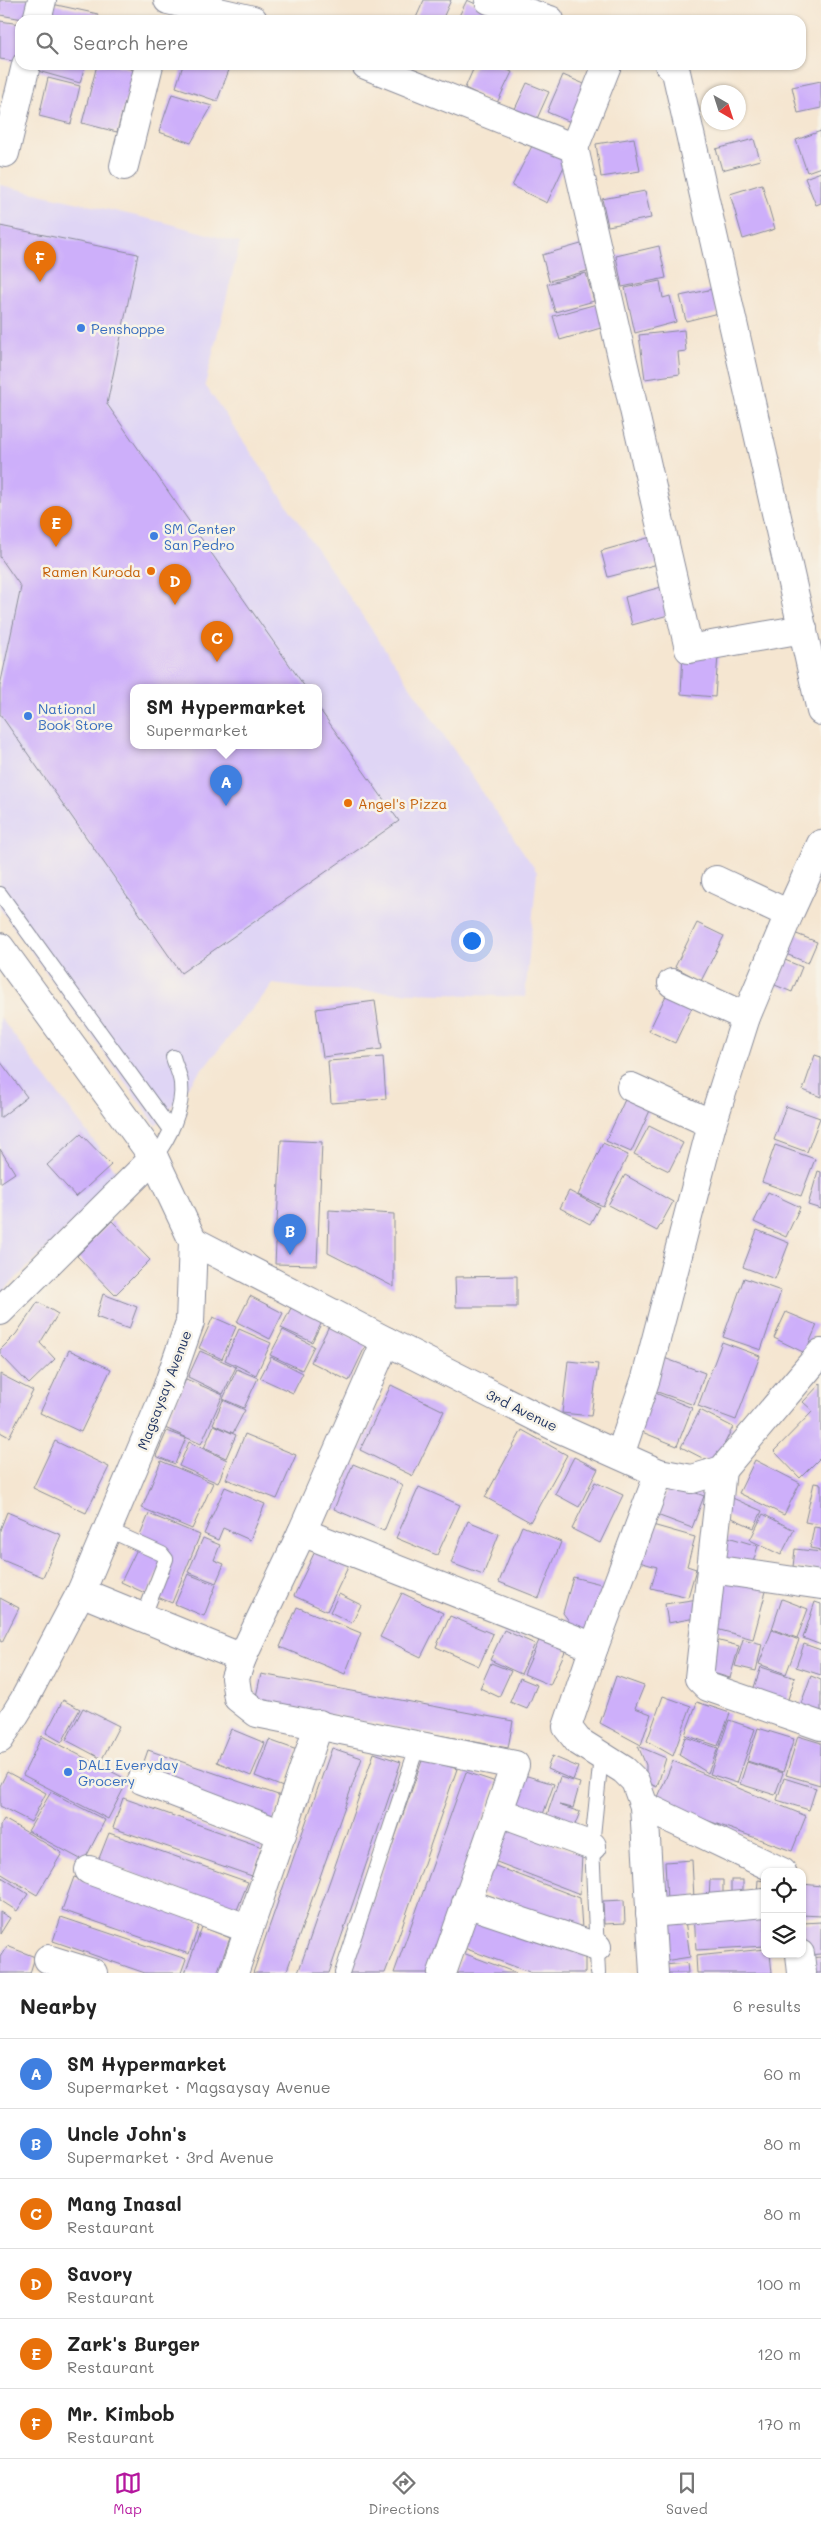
<!DOCTYPE html>
<html lang="en">
<head>
<meta charset="utf-8">
<style>
  :root { --surface:#fff; --page:#f2f2f2; --text:#222; --muted:#767676; --line:#e0e0e0; --accent:#b5179e }
  body { margin:0; font-family:Mali,sans-serif; background:var(--page); color:var(--text) }
  .controls { position:absolute; right:15px; bottom:15px; display:grid; overflow:hidden; border-radius:10px; box-shadow:0 1px 4px #0004 }
  .controls button { width:45px; height:45px; display:grid; place-items:center; padding:0; border:0; border-bottom:1px solid var(--line); background:var(--surface); color:var(--text); font:25px sans-serif }
  .compass { position:absolute; left:701px; top:85px; width:45px; height:45px; border-radius:50%; background:var(--surface); box-shadow:0 1px 4px #0004; rotate:141deg }
  .you { position:absolute; left:471px; top:940px; width:18px; height:18px; margin:-12px; border:4px solid #fff; border-radius:50%; background:#1a73e8; box-shadow:0 0 0 8px #1a73e833 }
  .badge { display:grid; place-items:center; width:32px; height:32px; border-radius:50%; background:var(--accent); color:#fff; font-size:16px; font-weight:700 }
  .pin { position:absolute; translate:-50% -41px; filter:drop-shadow(0 1px 2px #0008) }
  .pin::after { content:''; position:absolute; top:26px; width:18px; height:15px; background:inherit; clip-path:polygon(0 0,100% 0,50% 100%) }
  .popup { position:absolute; left:130px; top:684px; width:192px; height:65px; box-sizing:border-box; display:grid; place-content:center; border-radius:10px; background:var(--surface); filter:drop-shadow(0 1px 4px #0005); font-size:16px; white-space:nowrap; color:var(--muted) }
  .popup b { font-size:19px; color:var(--text) }
  .popup::after { content:''; position:absolute; left:50%; top:100%; margin-left:-10px; border:10px solid transparent; border-top-color:var(--surface) }
  .list { margin:0; padding:0; list-style:none }
  h2 { display:flex; justify-content:space-between; align-items:center; height:65px; margin:0; padding:0 20px; font-size:21px }
  h2 small { font-size:16px; font-weight:400; color:var(--muted) }
  .list li { display:grid; grid-template-columns:32px 1fr auto; gap:15px; align-items:center; box-sizing:border-box; height:70px; padding:0 20px; border-top:1px solid var(--line) }
  .list b { display:block; font-size:19px; white-space:nowrap }
  .list p { margin:0; font-size:16px; white-space:nowrap; color:var(--muted) }
  .list em { font-size:16px; font-style:normal; color:var(--muted) }
  .icon { flex:none; width:28px; height:28px; fill:none; stroke:currentColor; stroke-width:2; stroke-linecap:round; stroke-linejoin:round }
  .map { position:relative; flex:none; width:821px; height:1973px; overflow:hidden }
  .search { position:absolute; background:var(--surface); box-shadow:0 1px 4px #0004; left:15px; right:15px; top:15px; height:55px; display:flex; align-items:center; gap:12px; box-sizing:border-box; padding:0 18px; border-radius:15px; color:var(--muted); font-size:19px }
  .sheet { height:485px; background:var(--surface) }
  nav { display:flex; justify-content:space-around; align-items:center; box-sizing:border-box; height:70px; border-top:1px solid var(--line); background:var(--surface); font-size:14px; color:var(--muted) }
  nav a { display:grid; justify-items:center; gap:2px }
  nav .on { color:var(--accent) }
  .map>svg:first-child { display:block }
</style>
</head>
<body>
<div class="map">
<svg width="821" height="1973" viewBox="0 0 821 1973">
  <rect width="100%" height="100%" fill="#f7f3e8"/>
  <filter id="ink" filterUnits="userSpaceOnUse"><feTurbulence type="fractalNoise" baseFrequency=".02" numOctaves="2"/><feDisplacementMap in="SourceGraphic" scale="10" xChannelSelector="R" yChannelSelector="G"/><feConvolveMatrix kernelMatrix="1 2 1 2 8 2 1 2 1" color-interpolation-filters="sRGB"/></filter>
  <filter id="wash" filterUnits="userSpaceOnUse"><feTurbulence type="fractalNoise" baseFrequency=".0096" numOctaves="4" result="noise"/><feDisplacementMap in="SourceGraphic" scale="20" xChannelSelector="R" yChannelSelector="G"/><feGaussianBlur stdDeviation="1.12" result="paint"/><feColorMatrix in="noise" values="0 0 0 0 0 0 0 0 0 0 0 0 0 0 0 0 0 1.4 0 .05"/><feComposite in="paint" operator="in"/></filter>
  <g filter="url(#wash)">
    <rect width="100%" height="100%" fill="#f5e6d1"/>
    <g fill="#dfd5f5" fill-rule="evenodd">
      <path d="M0,185L167,223L240,243L205,385L537,872L525,997L310,989L273,984L156,1125L0,908ZM134,687H318V745H134Z"/>
      <path d="M0,1017L120,1176L0,1294Z"/>
    </g>
    <g id="blocks">
      <g fill="#cdaffa">
        <path d="M0,0H34L29,20L0,15Z"/>
        <path d="M424,0H451L442,20H415Z"/>
        <path d="M467,0L491,11L487,20H457Z"/>
        <path d="M52,4L98,14L97,20H49Z"/>
        <path d="M0,21L20,24V62L0,59Z"/>
        <path d="M40,65H85L80,83L38,71Z"/>
        <path d="M97,65H117L134,70L117,132L82,123Z"/>
        <path d="M183,65H215L229,70L217,101L176,87Z"/>
        <path d="M475,65H495L512,72L497,103L465,88Z"/>
        <path d="M563,75L589,86L573,123L547,112Z"/>
        <path d="M48,78L80,86L71,124L39,116Z"/>
        <path d="M821,81V108L798,113L792,87Z"/>
        <path d="M527,83L549,92L536,121L514,111Z"/>
        <path d="M172,94L212,106L191,143L159,132Z"/>
        <path d="M821,131V167L807,172L796,140Z"/>
        <path d="M634,138L640,171L601,177L596,144Z"/>
        <path d="M754,139L760,160L722,170L716,149Z"/>
        <path d="M533,144L567,160L547,203L512,186Z"/>
        <path d="M821,172V203L816,205L805,178Z"/>
        <path d="M762,184L775,229L743,239L730,194Z"/>
        <path d="M645,191L651,218L608,226L602,199Z"/>
        <path d="M0,226L138,254L107,404L305,687H134V745H318V707L399,821L181,973L0,714V686L21,587L0,557Z"/>
        <path d="M588,242L595,269L549,281L542,255Z"/>
        <path d="M659,246L666,278L622,287L616,256Z"/>
        <path d="M586,273L594,301L555,312L547,284Z"/>
        <path d="M660,281L663,298L670,296L676,322L635,333L625,288Z"/>
        <path d="M713,289L718,313L686,321L680,296Z"/>
        <path d="M604,302L611,325L560,340L553,316Z"/>
        <path d="M684,330L686,351L678,352L680,374L645,379L639,335Z"/>
        <path d="M651,537L658,564L608,577L601,551Z"/>
        <path d="M665,586L672,614L632,625L625,597Z"/>
        <path d="M683,653L718,655L715,697L681,694Z"/>
        <path d="M697,923L724,936L701,981L675,967Z"/>
        <path d="M794,933L817,942L808,963L786,954Z"/>
        <path d="M780,958L802,967L792,992L770,983Z"/>
        <path d="M671,985L697,997L675,1043L649,1031Z"/>
        <path d="M375,1001L382,1049L323,1057L316,1009Z"/>
        <path d="M815,1055L821,1057V1097L803,1090Z"/>
        <path d="M383,1057L386,1099L331,1103L328,1061Z"/>
        <path d="M0,1061L27,1097L0,1118Z"/>
        <path d="M628,1093L653,1104L631,1152L606,1141Z"/>
        <path d="M786,1106L820,1118L807,1152L774,1140Z"/>
        <path d="M649,1126L683,1143L669,1171L634,1154Z"/>
        <path d="M81,1134L111,1165L76,1197L47,1165Z"/>
        <path d="M281,1140L322,1142L317,1265L275,1264Z"/>
        <path d="M603,1143L628,1155L603,1206L578,1195Z"/>
        <path d="M775,1145L815,1159L801,1196L762,1182Z"/>
        <path d="M0,1149L15,1173L0,1183Z"/>
        <path d="M818,1171L821,1172V1209L808,1205Z"/>
        <path d="M625,1175L673,1202L657,1231L608,1205Z"/>
        <path d="M569,1191L599,1207L590,1224L560,1208Z"/>
        <path d="M768,1192L800,1207L786,1237L754,1222Z"/>
        <path d="M329,1210L394,1214V1287L328,1253Z"/>
        <path d="M112,1221L150,1260L115,1295L77,1256Z"/>
        <path d="M757,1230L789,1243L775,1279L743,1267Z"/>
        <path d="M517,1276V1307H456L455,1277Z"/>
        <path d="M744,1278L781,1291L761,1350L723,1337Z"/>
        <path d="M103,1294L137,1307L129,1329L96,1317Z"/>
        <path d="M250,1296L283,1313L270,1339L237,1322Z"/>
        <path d="M38,1302L58,1314L40,1343L55,1359L29,1384L0,1354V1350L16,1334Z"/>
        <path d="M292,1306L323,1320L312,1342L281,1328Z"/>
        <path d="M786,1312L817,1325L805,1353L774,1338Z"/>
        <path d="M213,1317L236,1327L222,1359L199,1348Z"/>
        <path d="M329,1326L366,1345L349,1381L311,1362Z"/>
        <path d="M239,1329L271,1343L256,1375L225,1360Z"/>
        <path d="M283,1330L314,1346L302,1370L270,1355Z"/>
        <path d="M722,1342L760,1356L736,1420L698,1406Z"/>
        <path d="M69,1350L111,1369L81,1432L40,1413Z"/>
        <path d="M200,1351L236,1367L223,1394L188,1377Z"/>
        <path d="M271,1357L303,1373L293,1393L260,1378Z"/>
        <path d="M664,1358L705,1373L694,1405L652,1390Z"/>
        <path d="M568,1361L598,1364L591,1416L562,1413Z"/>
        <path d="M237,1369L258,1378L244,1408L223,1399Z"/>
        <path d="M0,1374L33,1391L9,1437L0,1432Z"/>
        <path d="M186,1379L223,1395L201,1444L165,1428Z"/>
        <path d="M821,1383V1457L800,1478L774,1451L813,1411L803,1402Z"/>
        <path d="M391,1385L444,1411L413,1476L360,1450Z"/>
        <path d="M653,1392L692,1408L677,1446L637,1430Z"/>
        <path d="M223,1400L245,1410L233,1433L213,1424Z"/>
        <path d="M700,1410L733,1427L714,1464L681,1447Z"/>
        <path d="M214,1425L236,1435L226,1458L204,1448Z"/>
        <path d="M522,1430L567,1455L530,1522L485,1497Z"/>
        <path d="M167,1431L186,1438L175,1464L156,1456Z"/>
        <path d="M245,1434L296,1455L277,1499L226,1479Z"/>
        <path d="M55,1441L109,1467L86,1513L33,1488Z"/>
        <path d="M189,1442L227,1460L218,1483L179,1466Z"/>
        <path d="M574,1457L598,1469L579,1507L555,1494Z"/>
        <path d="M755,1460L800,1483L784,1515L739,1493Z"/>
        <path d="M161,1461L213,1483L192,1529L142,1508Z"/>
        <path d="M353,1464L403,1485L384,1531L334,1509Z"/>
        <path d="M595,1482L623,1495L600,1543L572,1529Z"/>
        <path d="M670,1483L704,1496L692,1528L657,1515Z"/>
        <path d="M814,1483L821,1484V1525L805,1522Z"/>
        <path d="M225,1487L265,1504L250,1540L223,1528L218,1540L204,1534Z"/>
        <path d="M419,1487L460,1505L437,1555L396,1538Z"/>
        <path d="M728,1496L762,1511L754,1528L721,1513Z"/>
        <path d="M7,1512L61,1535L43,1577L0,1559V1530Z"/>
        <path d="M149,1514L200,1535L172,1603L155,1596L171,1557L137,1543Z"/>
        <path d="M763,1514L794,1530L781,1555L750,1540Z"/>
        <path d="M468,1521L499,1534L483,1575L451,1563Z"/>
        <path d="M649,1524L695,1537L687,1566L696,1569L688,1597L651,1588L657,1567L639,1562Z"/>
        <path d="M522,1526L561,1542L539,1598L499,1582Z"/>
        <path d="M814,1527L821,1528V1550L810,1548Z"/>
        <path d="M728,1537L758,1546L750,1572L720,1563Z"/>
        <path d="M203,1538L220,1545L214,1560L224,1564L216,1583L188,1572Z"/>
        <path d="M138,1547L164,1559L147,1594L121,1582Z"/>
        <path d="M317,1547L350,1563L327,1611L294,1596Z"/>
        <path d="M795,1549L821,1552V1571L793,1567Z"/>
        <path d="M724,1573L768,1584L753,1639L709,1627Z"/>
        <path d="M188,1574L216,1585L204,1616L175,1604Z"/>
        <path d="M573,1577L605,1585L589,1640L578,1633L563,1613Z"/>
        <path d="M402,1593L443,1613L421,1657L380,1637Z"/>
        <path d="M339,1594L361,1605L352,1623L330,1612Z"/>
        <path d="M0,1598L19,1608L2,1642L0,1641Z"/>
        <path d="M698,1599L701,1617L668,1623L665,1604Z"/>
        <path d="M782,1599L808,1609L797,1638L772,1629Z"/>
        <path d="M815,1602L821,1604V1645L803,1638Z"/>
        <path d="M297,1607L361,1633L345,1674L280,1647Z"/>
        <path d="M450,1616L493,1634L479,1666L436,1647Z"/>
        <path d="M504,1630L535,1644L521,1674L490,1660Z"/>
        <path d="M772,1630L799,1640L786,1674L759,1664Z"/>
        <path d="M541,1636L567,1647L550,1685L524,1674Z"/>
        <path d="M743,1639L762,1644L756,1671L735,1666Z"/>
        <path d="M716,1640L739,1646L730,1678L706,1671Z"/>
        <path d="M804,1644L821,1650V1675L796,1667Z"/>
        <path d="M491,1663L511,1671L499,1697L480,1688Z"/>
        <path d="M761,1667L795,1678L786,1705L752,1693Z"/>
        <path d="M261,1674L513,1721L508,1748L255,1701Z"/>
        <path d="M616,1676L644,1686L635,1708L651,1714L641,1745L600,1723Z"/>
        <path d="M811,1676L821,1680V1714L799,1709Z"/>
        <path d="M520,1678L537,1685L527,1709L510,1702Z"/>
        <path d="M663,1696L691,1706L673,1756L647,1741Z"/>
        <path d="M63,1700L80,1709L62,1742L46,1733Z"/>
        <path d="M697,1702L730,1713L718,1746L685,1735Z"/>
        <path d="M83,1708L119,1726L102,1759L66,1740Z"/>
        <path d="M729,1720L755,1729L737,1783L710,1774Z"/>
        <path d="M758,1728L794,1739L783,1772L747,1761Z"/>
        <path d="M231,1729L265,1743L251,1776L217,1762Z"/>
        <path d="M42,1736L128,1780L108,1819L23,1775Z"/>
        <path d="M798,1736L821,1743L820,1785L786,1775Z"/>
        <path d="M685,1737L718,1748L708,1773L679,1755Z"/>
        <path d="M269,1740L297,1750L283,1787L255,1776Z"/>
        <path d="M638,1746L666,1758L657,1787L646,1782V1765Z"/>
        <path d="M332,1748L362,1758L286,1973H253Z"/>
        <path d="M148,1750L281,1796L272,1822L139,1776Z"/>
        <path d="M374,1753L401,1762L329,1973H298Z"/>
        <path d="M552,1756L578,1767L573,1780L547,1769Z"/>
        <path d="M423,1758L457,1769L393,1952L385,1973H347Z"/>
        <path d="M673,1761L806,1816L792,1851L656,1802Z"/>
        <path d="M747,1762L783,1773L775,1795L740,1784Z"/>
        <path d="M7,1772L46,1793L31,1822L0,1806V1786Z"/>
        <path d="M466,1772L496,1782L439,1943L428,1973H394Z"/>
        <path d="M524,1775L554,1784L542,1817L512,1806Z"/>
        <path d="M560,1777L580,1783L573,1808L559,1805L580,1812L574,1827L546,1818Z"/>
        <path d="M784,1778L816,1788L809,1810L777,1800Z"/>
        <path d="M51,1792L105,1820L84,1861L28,1831Z"/>
        <path d="M123,1798L262,1847L252,1876L113,1828Z"/>
        <path d="M4,1819L62,1853L37,1895L0,1873V1826Z"/>
        <path d="M508,1827L582,1855L580,1894L494,1861Z"/>
        <path d="M109,1833L248,1882L237,1910L98,1861Z"/>
        <path d="M692,1860L694,1899L667,1901L665,1862Z"/>
        <path d="M493,1865L580,1898L582,1929L482,1893Z"/>
        <path d="M0,1876L28,1894L17,1911L0,1900Z"/>
        <path d="M74,1877L200,1922L189,1954L62,1910Z"/>
        <path d="M710,1880H723V1901H709Z"/>
        <rect x="731" y="1880" width="12" height="18"/>
        <path d="M758,1880L765,1881V1896L757,1895Z"/>
        <path d="M803,1884L821,1886V1916L802,1915Z"/>
        <path d="M624,1900L625,1923L604,1924L603,1901Z"/>
        <path d="M765,1908V1946L696,1950L694,1911Z"/>
        <path d="M0,1912L10,1918L0,1934Z"/>
        <path d="M476,1916L585,1955V1973H532L464,1948Z"/>
        <path d="M61,1917L186,1959L181,1973H145L53,1941Z"/>
        <path d="M685,1920L690,1957L664,1961L659,1924Z"/>
        <path d="M821,1922V1954L805,1955L803,1923Z"/>
        <path d="M202,1927L230,1938L217,1973H185Z"/>
        <path d="M7,1946L35,1957L30,1973H0V1957Z"/>
        <path d="M765,1949V1954H770L772,1973H697L696,1956Z"/>
        <path d="M463,1953L498,1966L516,1973H456Z"/>
        <path d="M821,1957V1973H816L807,1958Z"/>
        <path d="M687,1963L688,1973H664V1965Z"/>
      </g>
    </g>
  </g>
  <g filter="url(#ink)">
    <use href="#blocks" fill-opacity="0" stroke="#888a98" stroke-width="1"/>
    <g fill="none" stroke-linecap="round" stroke-linejoin="round">
      <defs>
        <g id="lane">
          <path d="M0,894L171,1130"/>
          <path d="M154,1158C169,1139 184,1108 181,1083C180,1074 175,1065 173,1057"/>
          <path d="M109,1530L162,1554L166,1559L143,1618"/>
          <path d="M342,1973L418,1744"/>
          <path d="M598,1973L592,1846L601,1756"/>
        </g>
        <g id="street">
          <path d="M168,0L253,20"/>
          <path d="M489,0L550,20"/>
          <path d="M37,20L42,0"/>
          <path d="M366,65L574,148L689,649L803,629"/>
          <path d="M669,65L676,72L821,711"/>
          <path d="M574,148L607,65"/>
          <path d="M5,153L26,65"/>
          <path d="M124,166L149,65"/>
          <path d="M716,880L789,914"/>
          <path d="M672,983L746,1017"/>
          <path d="M631,1087L712,1124"/>
          <path d="M0,1311L154,1158"/>
          <path d="M620,1455L646,1378L712,1124L746,1017L789,914L821,844"/>
          <path d="M722,1470L699,1678L708,1687L821,1726"/>
          <path d="M302,1532L594,1647"/>
          <path d="M712,1569L821,1585"/>
          <path d="M81,1592L242,1658L302,1532L386,1341"/>
          <path d="M242,1658L235,1678L238,1698L257,1713L515,1765L442,1973"/>
          <path d="M142,1780L282,1834"/>
          <path d="M644,1806L782,1872"/>
          <path d="M499,1812L592,1846"/>
          <path d="M89,1870L249,1929"/>
          <path d="M466,1903L597,1947"/>
          <path d="M650,1913L765,1903"/>
          <path d="M800,1954L802,1973"/>
          <path d="M48,1959L93,1973"/>
          <path d="M234,1973L319,1724"/>
          <path d="M654,1973L644,1806L635,1781L624,1770L578,1741L567,1727L594,1647L659,1473"/>
        </g>
        <g id="secondary">
          <path d="M0,947L154,1158L193,1241L190,1322L166,1391L81,1592L24,1700L0,1739"/>
          <path d="M193,1241L386,1341L556,1427L659,1473L692,1479L722,1470L821,1353"/>
        </g>
      </defs>
      <use href="#lane" stroke="#888a98" stroke-width="16"/>
      <use href="#street" stroke="#888a98" stroke-width="30"/>
      <use href="#secondary" stroke="#888a98" stroke-width="30"/>
      <use href="#lane" stroke="#fff" stroke-width="14"/>
      <use href="#street" stroke="#fff" stroke-width="28"/>
      <use href="#secondary" stroke="#fff" stroke-width="28"/>
    </g>
  </g>
  <g fill="#3f7fe0" stroke="#f7f3e8" stroke-width="2">
    <circle cx="81" cy="328" r="5"/>
    <circle cx="154" cy="536" r="5"/>
    <circle cx="28" cy="716" r="5"/>
    <circle cx="68" cy="1772" r="5"/>
  </g>
  <g fill="#e8710a" stroke="#f7f3e8" stroke-width="2">
    <circle cx="151" cy="571" r="5"/>
    <circle cx="348" cy="803" r="5"/>
  </g>
  <g text-anchor="middle" dominant-baseline="central" stroke-width="5" stroke-linejoin="round" paint-order="stroke">
    <g font-size="14" fill="#366cbe" stroke="#f7f3e8" text-anchor="start">
      <text x="91" y="328">Penshoppe</text>
      <text x="164" y="528">SM Center<tspan x="164" dy="16">San Pedro</tspan></text>
      <text x="38" y="708">National<tspan x="38" dy="16">Book Store</tspan></text>
      <text x="78" y="1764">DALI Everyday<tspan x="78" dy="16">Grocery</tspan></text>
    </g>
    <g font-size="14" fill="#c56008" stroke="#f7f3e8" text-anchor="end">
      <text x="141" y="571">Ramen Kuroda</text>
      <text x="358" y="803" text-anchor="start">Angel's Pizza</text>
    </g>
    <g font-size="14" fill="#1b2f5e" stroke="#f7f3e8">
      <text transform="translate(164 1390) rotate(-69)">Magsaysay Avenue</text>
      <text transform="translate(522 1410) rotate(26)">3rd Avenue</text>
    </g>
  </g>
</svg>
<div class="controls">
<button><svg class="icon" aria-label="locate" viewBox="0 0 24 24"><circle cx="12" cy="12" r="6"/><path d="M12 2v4M12 18v4M2 12h4M18 12h4"/></svg></button>
<button><svg class="icon" aria-label="layers" viewBox="0 0 24 24"><path d="M12 4l9 5-9 5-9-5zM3 14l9 5 9-5"/></svg></button>
</div>
<svg class="compass" viewBox="-18 -18 36 36"><path d="M0-13l5 13h-10z" fill="#e53935"/><path d="M0 13l5-13h-10z" fill="#767676"/></svg>
<div class="you"></div>
<div class="pin badge" style="left:226px;top:806px;background:#3f7fe0">A</div>
<div class="popup"><b>SM Hypermarket</b>Supermarket</div>
<div class="pin badge" style="left:290px;top:1255px;background:#3f7fe0">B</div>
<div class="pin badge" style="left:217px;top:662px;background:#e8710a">C</div>
<div class="pin badge" style="left:175px;top:605px;background:#e8710a">D</div>
<div class="pin badge" style="left:56px;top:547px;background:#e8710a">E</div>
<div class="pin badge" style="left:40px;top:282px;background:#e8710a">F</div>
<div class="search"><svg class="icon" aria-label="search" viewBox="0 0 24 24"><circle cx="10" cy="10" r="6"/><path d="M15 15l6 6"/></svg>Search here</div>
</div>
<section class="sheet">
<h2>Nearby<small>6 results</small></h2>
<ul class="list">
<li><span class="badge" style="background:#3f7fe0">A</span><div><b>SM Hypermarket</b><p>Supermarket · Magsaysay Avenue</p></div><em>60 m</em></li>
<li><span class="badge" style="background:#3f7fe0">B</span><div><b>Uncle John's</b><p>Supermarket · 3rd Avenue</p></div><em>80 m</em></li>
<li><span class="badge" style="background:#e8710a">C</span><div><b>Mang Inasal</b><p>Restaurant</p></div><em>80 m</em></li>
<li><span class="badge" style="background:#e8710a">D</span><div><b>Savory</b><p>Restaurant</p></div><em>100 m</em></li>
<li><span class="badge" style="background:#e8710a">E</span><div><b>Zark's Burger</b><p>Restaurant</p></div><em>120 m</em></li>
<li><span class="badge" style="background:#e8710a">F</span><div><b>Mr. Kimbob</b><p>Restaurant</p></div><em>170 m</em></li>
</ul>
</section>
<nav>
<a class="on"><svg class="icon" aria-label="map" viewBox="0 0 24 24"><path d="M3 6l6-2 6 2 6-2v14l-6 2-6-2-6 2zM9 4v14M15 6v14"/></svg>Map</a>
<a><svg class="icon" aria-label="directions" viewBox="0 0 24 24"><path d="M12 3l9 9-9 9-9-9zM9 14v-3h6M13 9l2 2-2 2"/></svg>Directions</a>
<a><svg class="icon" aria-label="saved" viewBox="0 0 24 24"><path d="M7 4h10v16l-5-4-5 4z"/></svg>Saved</a>
</nav>
</body>
</html>
